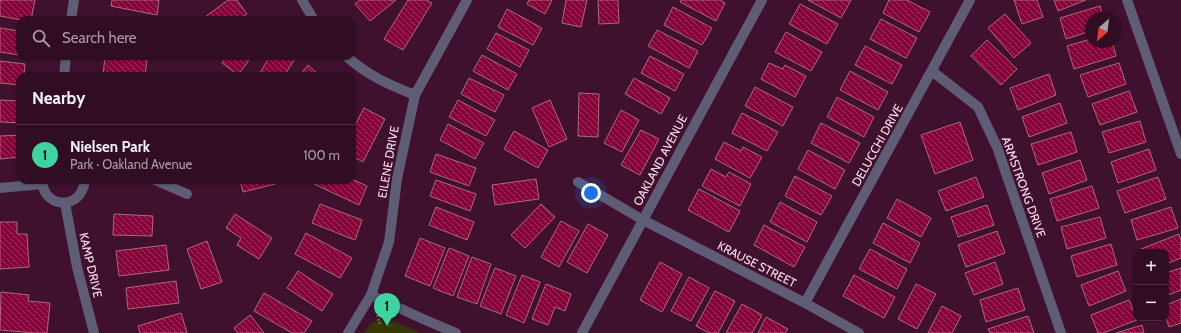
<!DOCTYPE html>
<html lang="en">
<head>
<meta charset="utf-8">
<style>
  :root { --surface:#300d22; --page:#38162a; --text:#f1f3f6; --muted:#a89ca5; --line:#4b2d40; --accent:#3ed4a2 }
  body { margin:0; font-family:Cabin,sans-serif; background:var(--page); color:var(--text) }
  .controls { position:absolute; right:12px; bottom:12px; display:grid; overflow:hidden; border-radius:8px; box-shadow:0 1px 3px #0004 }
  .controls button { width:36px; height:36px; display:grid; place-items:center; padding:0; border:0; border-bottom:1px solid var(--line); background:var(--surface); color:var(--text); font:20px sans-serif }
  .compass { position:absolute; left:1085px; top:12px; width:36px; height:36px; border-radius:50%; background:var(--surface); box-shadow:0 1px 3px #0004; rotate:208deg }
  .you { position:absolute; left:591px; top:193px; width:14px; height:14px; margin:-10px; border:3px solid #fff; border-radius:50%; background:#1a73e8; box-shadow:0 0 0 6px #1a73e833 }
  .badge { display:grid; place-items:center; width:26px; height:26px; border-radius:50%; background:var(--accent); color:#111; font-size:13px; font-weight:700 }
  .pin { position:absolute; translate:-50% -33px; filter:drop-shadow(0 1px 2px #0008) }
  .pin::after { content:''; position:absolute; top:21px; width:14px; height:12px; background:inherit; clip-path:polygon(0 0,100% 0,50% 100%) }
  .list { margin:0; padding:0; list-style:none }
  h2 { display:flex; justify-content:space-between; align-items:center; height:52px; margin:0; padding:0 16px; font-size:17px }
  h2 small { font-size:13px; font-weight:400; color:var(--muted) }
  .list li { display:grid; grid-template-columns:26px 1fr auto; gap:12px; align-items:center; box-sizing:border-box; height:60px; padding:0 16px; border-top:1px solid var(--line) }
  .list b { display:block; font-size:15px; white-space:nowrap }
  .list p { margin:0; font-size:13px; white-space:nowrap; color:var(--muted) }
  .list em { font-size:13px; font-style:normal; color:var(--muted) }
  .icon { flex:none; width:22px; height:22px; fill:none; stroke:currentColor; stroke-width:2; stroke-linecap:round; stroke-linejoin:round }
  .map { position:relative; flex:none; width:1181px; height:333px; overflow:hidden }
  .search { position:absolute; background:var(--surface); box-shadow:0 1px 3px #0004; left:16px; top:16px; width:340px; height:44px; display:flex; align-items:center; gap:10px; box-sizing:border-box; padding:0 14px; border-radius:12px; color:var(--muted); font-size:15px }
  .panel { position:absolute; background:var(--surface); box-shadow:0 1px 3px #0004; left:16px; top:72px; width:340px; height:112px; border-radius:12px }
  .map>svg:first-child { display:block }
</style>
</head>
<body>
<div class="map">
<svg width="1181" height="333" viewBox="0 0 1181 333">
  <defs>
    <pattern id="park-tufts" width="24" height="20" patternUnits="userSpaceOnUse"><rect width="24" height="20" fill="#383603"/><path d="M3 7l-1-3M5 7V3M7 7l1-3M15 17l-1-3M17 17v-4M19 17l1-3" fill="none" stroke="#565328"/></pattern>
    <pattern id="building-back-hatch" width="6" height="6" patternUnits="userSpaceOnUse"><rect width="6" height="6" fill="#850039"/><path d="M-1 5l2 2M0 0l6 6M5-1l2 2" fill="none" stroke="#9d3160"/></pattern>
  </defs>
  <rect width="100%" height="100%" fill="#40112e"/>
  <path fill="url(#park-tufts)" d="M382,318L394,321L420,333H364L371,323Z"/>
  <g fill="url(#building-back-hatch)" stroke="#aa6b78">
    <path d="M0,0H35L31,20H21L0,16Z"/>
    <path d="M112,0H159L157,15L111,6Z"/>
    <path d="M228,0H237L247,14L238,20H201Z"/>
    <path d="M360,0H396L370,21L355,4Z"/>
    <path d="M408,0H426L432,3L403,50L384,39Z"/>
    <path d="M529,0H552L545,14L527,4Z"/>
    <path d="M566,0H587L581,27L562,23Z"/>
    <path d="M598,0H618L619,23L599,24Z"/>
    <path d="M681,0H720L725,3L716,21L680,2Z"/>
    <path d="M808,0H851L841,18Z"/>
    <path d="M889,0H907L930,12L919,32L883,13Z"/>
    <path d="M1014,0H1037L1043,17L1022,24Z"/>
    <path d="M1054,0H1086L1058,11Z"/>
    <path d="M800,4L838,24L827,44L789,24Z"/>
    <path d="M1100,6L1103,18H1091V31L1066,39L1060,18Z"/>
    <path d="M673,7L712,28L702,45L664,25Z"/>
    <path d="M507,9L542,28L533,45L498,27Z"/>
    <path d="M1005,14L1031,43L1014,58L988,28Z"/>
    <path d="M881,19L917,38L906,58L870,39Z"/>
    <path d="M0,28L20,31V55L0,52Z"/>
    <path d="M657,30L698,51L689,68L648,46Z"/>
    <path d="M786,32L822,52L811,71L775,52Z"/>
    <path d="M496,33L529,50L520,67L487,49Z"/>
    <path d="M1091,39V42H1112L1116,56L1074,69L1067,46Z"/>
    <path d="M987,40L1017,69L1001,85L971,56Z"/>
    <path d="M865,46L902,65L892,84L855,65Z"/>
    <path d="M482,55L517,74L508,90L473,71Z"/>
    <path d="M105,56L147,59L145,76H103Z"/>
    <path d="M227,56H252L238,75L222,63Z"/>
    <path d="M270,56H295L296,57L284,76H258Z"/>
    <path d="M650,56L684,74L675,91L641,73Z"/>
    <path d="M0,61L25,64L24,76H20V85L0,83Z"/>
    <path d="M769,63L783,69L785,65L806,76L795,97L761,79Z"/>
    <path d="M1119,63L1126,84L1088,97L1080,75Z"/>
    <path d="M308,65L320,76H299Z"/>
    <path d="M850,71L888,92L878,110L840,90Z"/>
    <path d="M1049,74L1056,95L1018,110L1010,88Z"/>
    <path d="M469,78L504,95L495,112L461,94Z"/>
    <path d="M634,78L670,98L661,114L625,94Z"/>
    <path d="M755,87L793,107L783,126L745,106Z"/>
    <path d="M1129,91L1137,112L1100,125L1092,104Z"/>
    <path d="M579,93L599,94L598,137L578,136Z"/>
    <path d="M837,97L874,117L864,137L827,117Z"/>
    <path d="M0,100L20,101V123L0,122Z"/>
    <path d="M458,100L495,120L486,136L449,117Z"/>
    <path d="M550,100L567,139L549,147L532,108Z"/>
    <path d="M1060,103L1067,123L1029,137L1022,117Z"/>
    <path d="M364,108L385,119L363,162L352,156V131Z"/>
    <path d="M621,110L639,120L622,152L604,143Z"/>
    <path d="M742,113L778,132L767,151L732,133Z"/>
    <path d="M1140,121L1146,142L1109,153L1102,132Z"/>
    <path d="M960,122L973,160L935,174L921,135Z"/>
    <path d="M821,123L860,143L849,163L811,143Z"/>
    <path d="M448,124L484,143L475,159L440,140Z"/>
    <path d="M641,130L659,139L640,175L621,165Z"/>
    <path d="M514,131L548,150L538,168L504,149Z"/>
    <path d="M1071,132L1077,152L1038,165L1031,144Z"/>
    <path d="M20,135V157L0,159V136Z"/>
    <path d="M724,142L741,151L743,147L762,157L750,178L715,159Z"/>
    <path d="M1149,149L1156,170L1118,183L1111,162Z"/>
    <path d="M808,150L845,170L835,189L798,169Z"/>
    <path d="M436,154L476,168L469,186L430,172Z"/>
    <path d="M1080,160L1087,180L1049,194L1042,173Z"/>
    <path d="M711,169L726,177L729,172L751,184L740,206L702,186Z"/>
    <path d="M795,176L832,196L821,215L785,196Z"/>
    <path d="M976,177L984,197L946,211L938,191Z"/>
    <path d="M1158,177L1166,199L1125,213L1117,191Z"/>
    <path d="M352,179L367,186L359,205L314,184L316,180Z"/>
    <path d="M536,179L539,199L495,205L492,185Z"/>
    <path d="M240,180H282L283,182L243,192Z"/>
    <path d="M436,180L476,194L470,211L430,196Z"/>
    <path d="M1092,186L1099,208L1057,221L1050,199Z"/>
    <path d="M699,189L740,211L729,232L688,210Z"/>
    <path d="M897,199L931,218L921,237L887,218Z"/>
    <path d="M780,202L817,222L807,242L770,222Z"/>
    <path d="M320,204L362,220L355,240L312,223Z"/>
    <path d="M541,204L555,217L525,248L511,235Z"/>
    <path d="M987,205L994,225L958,237L951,217Z"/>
    <path d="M436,207L474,222L467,240L429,225Z"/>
    <path d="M1171,207L1178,228L1137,240L1131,220Z"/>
    <path d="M114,214L153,216L152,236L113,235Z"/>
    <path d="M235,214L272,238L259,259L237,245L241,238L226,228Z"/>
    <path d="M1100,217L1106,238L1067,249L1061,227Z"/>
    <path d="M561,221L579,231L559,267L541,257Z"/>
    <path d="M0,222H17V234H27L29,267L0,269Z"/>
    <path d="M883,223L920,243L910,263L873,243Z"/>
    <path d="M588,224L608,235L587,273L567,262Z"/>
    <path d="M764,225L805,247L794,267L754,245Z"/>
    <path d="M997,231L1005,253L966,267L958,245Z"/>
    <path d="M306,233L352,258L340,278L295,254Z"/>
    <path d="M1179,234L1181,240V258L1166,264V252H1142L1141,249Z"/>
    <path d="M420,238L445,248L430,286L405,276Z"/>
    <path d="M207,241L222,282L201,289L187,249Z"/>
    <path d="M1111,244L1117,265L1077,277L1071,256Z"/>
    <path d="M166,245L169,270L119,276L116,251Z"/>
    <path d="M449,248L469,256L453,296L433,288Z"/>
    <path d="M870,249L907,269L897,289L859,269Z"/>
    <path d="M472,257L491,264L477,304L457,297Z"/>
    <path d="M660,262L682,274L662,312L640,300Z"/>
    <path d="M995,262L1003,284L974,295L965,273Z"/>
    <path d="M495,268L516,276L501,314L480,306Z"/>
    <path d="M1181,268V290L1166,296V273Z"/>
    <path d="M298,271L333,294L322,311L287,288Z"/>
    <path d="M1118,271L1126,291L1089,306L1081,285Z"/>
    <path d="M522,275L540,282L524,323L506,315Z"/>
    <path d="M854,275L895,297L884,318L843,296Z"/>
    <path d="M689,277L709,288L691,321L671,311Z"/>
    <path d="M176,281L179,303L128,309L126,288Z"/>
    <path d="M546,284L571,294L565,311L555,307L548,325L532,319Z"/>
    <path d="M916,284L936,294L917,329L898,319Z"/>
    <path d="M1018,288L1025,310L986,322L980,300Z"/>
    <path d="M715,291L735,301L718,333H709L696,326Z"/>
    <path d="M1,292L29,295L28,301L50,303L47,333H35L0,330Z"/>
    <path d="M264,293L312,321L304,333H292L254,311Z"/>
    <path d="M1181,299V323L1169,327L1166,318V305Z"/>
    <path d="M1129,300L1137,320L1103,333H1098L1091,315Z"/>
    <path d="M742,304L762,315L752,333H726Z"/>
    <path d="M942,306L961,316L952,333H928Z"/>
    <path d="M181,313L187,333H140L138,326Z"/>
    <path d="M250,315L264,333H238L234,328Z"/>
    <path d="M1028,316L1034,333H990L988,329Z"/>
    <path d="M766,317L788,329L785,333H758Z"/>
    <path d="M1142,325L1144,333H1116Z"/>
  </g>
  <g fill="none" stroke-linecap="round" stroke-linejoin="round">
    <path stroke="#8c637a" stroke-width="2.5" stroke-dasharray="2 2" stroke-linecap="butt" d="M376,311L380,324"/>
    <g stroke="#5e5d75" stroke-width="10">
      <path d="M302,0L314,20"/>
      <path d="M1127,0L1181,154"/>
      <path d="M71,20L74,0"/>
      <path d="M346,56C367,75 389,85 415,95"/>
      <path d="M932,71L978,107L997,147L1061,333"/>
      <path d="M64,76L66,56"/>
      <path d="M43,180C40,206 81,214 85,180"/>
      <path d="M155,180L187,194"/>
      <path d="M578,182L643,220L805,303L859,333"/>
      <path d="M0,188L42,184"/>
      <path d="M65,203L77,267L94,333"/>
      <path d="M371,295L423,319L456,333"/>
      <path d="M805,303L970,0"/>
      <path d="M348,333L371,295L389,242L397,179L415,95L467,0"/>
      <path d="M582,333L762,0"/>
    </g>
  </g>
  <g text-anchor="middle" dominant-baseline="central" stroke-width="3" stroke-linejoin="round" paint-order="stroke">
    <g font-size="12" fill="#fddeed" stroke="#40112e">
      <text transform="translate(877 145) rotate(-61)">DELUCCHI DRIVE</text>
      <text transform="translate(660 160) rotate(-62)">OAKLAND AVENUE</text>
      <text transform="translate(388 162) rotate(-80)">EILENE DRIVE</text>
      <text transform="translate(1024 187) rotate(70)">ARMSTRONG DRIVE</text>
      <text transform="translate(757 264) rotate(27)">KRAUSE STREET</text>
      <text transform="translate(91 265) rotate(77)">KAMP DRIVE</text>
    </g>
  </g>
</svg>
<div class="controls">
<button>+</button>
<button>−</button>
</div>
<svg class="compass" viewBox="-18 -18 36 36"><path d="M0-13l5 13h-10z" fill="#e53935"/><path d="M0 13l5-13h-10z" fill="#a89ca5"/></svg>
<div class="you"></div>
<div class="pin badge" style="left:387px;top:326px">1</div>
<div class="search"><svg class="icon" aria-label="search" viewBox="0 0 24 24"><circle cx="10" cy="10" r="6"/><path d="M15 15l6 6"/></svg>Search here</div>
<section class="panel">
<h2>Nearby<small></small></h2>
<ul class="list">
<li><span class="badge">1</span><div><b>Nielsen Park</b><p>Park · Oakland Avenue</p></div><em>100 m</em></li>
</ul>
</section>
</div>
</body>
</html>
